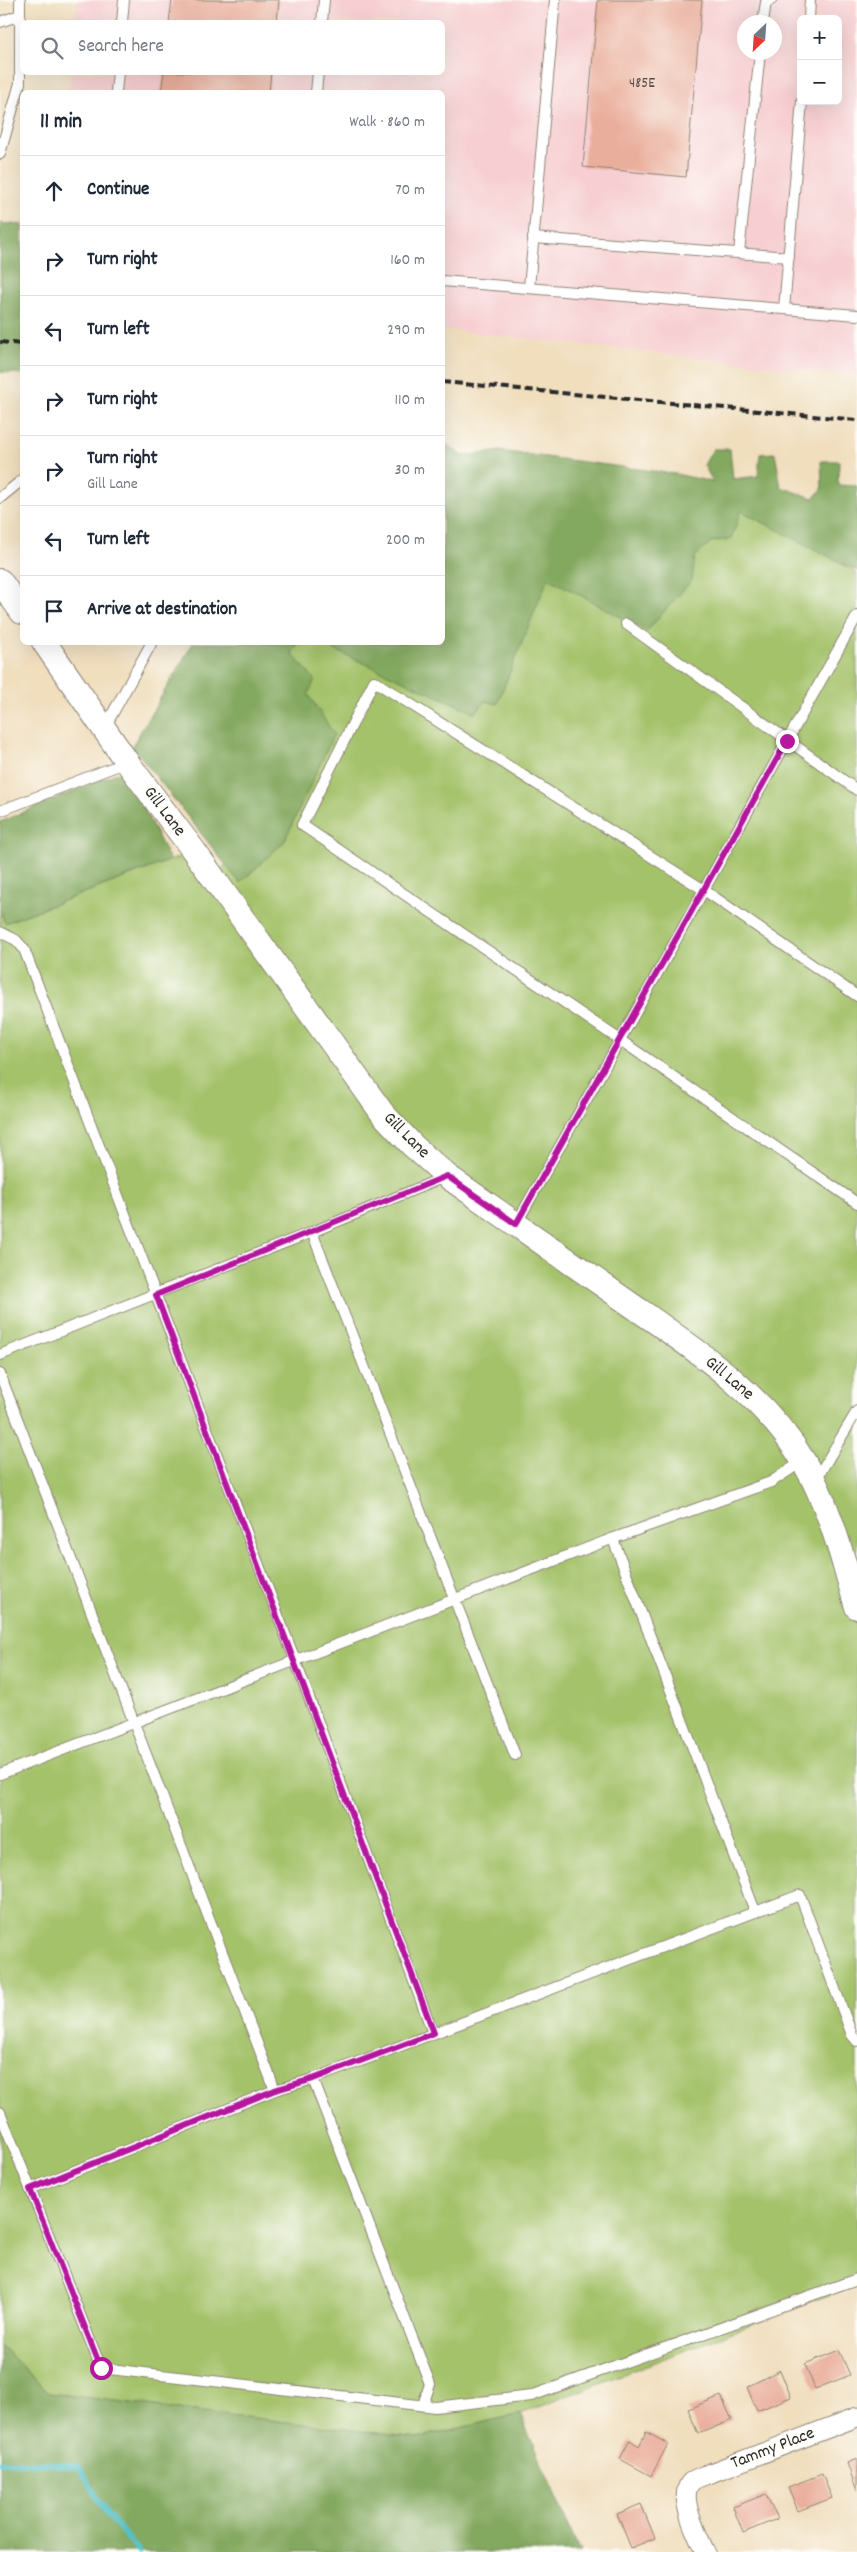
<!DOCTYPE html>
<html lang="en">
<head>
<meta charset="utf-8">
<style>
  :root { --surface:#fff; --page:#f6f6f7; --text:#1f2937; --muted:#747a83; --line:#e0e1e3 }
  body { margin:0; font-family:Dekko,sans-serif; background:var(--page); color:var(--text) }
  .controls { position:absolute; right:15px; top:15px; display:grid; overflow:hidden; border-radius:8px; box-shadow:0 5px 20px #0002 }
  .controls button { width:45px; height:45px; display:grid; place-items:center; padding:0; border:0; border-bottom:1px solid var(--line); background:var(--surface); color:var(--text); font:25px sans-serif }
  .compass { position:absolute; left:737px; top:15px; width:45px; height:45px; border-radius:50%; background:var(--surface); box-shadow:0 5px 20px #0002; rotate:205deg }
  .stop { position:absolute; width:15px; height:15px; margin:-11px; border:4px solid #b5179e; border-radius:50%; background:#fff }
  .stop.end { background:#b5179e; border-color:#fff; box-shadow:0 1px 5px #0008 }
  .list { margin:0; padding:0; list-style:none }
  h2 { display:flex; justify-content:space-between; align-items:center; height:65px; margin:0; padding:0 20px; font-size:21px }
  h2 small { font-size:16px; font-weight:400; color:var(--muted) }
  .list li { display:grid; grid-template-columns:32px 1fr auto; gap:15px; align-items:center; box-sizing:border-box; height:70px; padding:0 20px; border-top:1px solid var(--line) }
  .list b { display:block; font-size:19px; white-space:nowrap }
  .list p { margin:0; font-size:16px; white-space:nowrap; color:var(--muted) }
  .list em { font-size:16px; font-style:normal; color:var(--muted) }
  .icon { flex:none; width:28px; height:28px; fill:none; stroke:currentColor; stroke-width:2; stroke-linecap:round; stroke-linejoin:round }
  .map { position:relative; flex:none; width:857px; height:2552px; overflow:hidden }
  .search { position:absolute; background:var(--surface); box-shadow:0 5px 20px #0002; left:20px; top:20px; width:425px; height:55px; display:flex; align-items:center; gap:12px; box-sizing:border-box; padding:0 18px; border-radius:8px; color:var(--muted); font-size:19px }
  .panel { position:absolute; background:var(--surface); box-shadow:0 5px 20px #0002; left:20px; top:90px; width:425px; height:555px; border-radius:8px }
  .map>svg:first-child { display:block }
</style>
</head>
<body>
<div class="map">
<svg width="857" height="2552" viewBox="0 0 857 2552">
  <rect width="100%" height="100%" fill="#fdfcf7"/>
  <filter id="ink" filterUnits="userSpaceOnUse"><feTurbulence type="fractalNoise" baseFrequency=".02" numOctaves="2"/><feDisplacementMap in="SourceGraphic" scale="10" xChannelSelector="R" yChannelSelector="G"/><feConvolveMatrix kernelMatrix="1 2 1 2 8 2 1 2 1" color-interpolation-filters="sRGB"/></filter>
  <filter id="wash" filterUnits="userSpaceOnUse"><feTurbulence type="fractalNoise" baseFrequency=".0096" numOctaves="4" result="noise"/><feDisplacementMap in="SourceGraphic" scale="20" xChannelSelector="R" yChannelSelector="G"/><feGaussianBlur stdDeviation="1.12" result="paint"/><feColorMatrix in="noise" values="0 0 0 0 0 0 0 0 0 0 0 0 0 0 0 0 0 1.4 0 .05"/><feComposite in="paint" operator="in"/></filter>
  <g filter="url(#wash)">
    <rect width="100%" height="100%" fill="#f0debd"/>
    <path fill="#f7cfd2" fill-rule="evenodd" d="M77,0H857V376L443,329L442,92H69L71,73L442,72V22H75ZM801,19H838V101H801ZM744,22H774V52H744Z"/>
    <path fill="#a4c26a" stroke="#68764a" d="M734,492L857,574V2284L520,2414L417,2438L49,2393L0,2345V910L5,923L195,851L215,873L271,833L283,643H348L468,703L537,561Z"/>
    <g fill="#83a85e" stroke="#576a44">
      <path d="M0,223L22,225V374L0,372Z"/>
      <path d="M443,445H447L463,456L500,451L676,474L713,482L704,465L713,449H730L733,479L758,476L760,454L775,453L781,487L813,498L822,489L821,461H839L838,485L857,486V571L741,511L731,539L711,542L695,557L692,580L647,631L548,578L497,704L486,701L475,713L319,643L442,642Z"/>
      <path d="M193,643H298L292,654L315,680L308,694L334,734L284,842L240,883L132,746Z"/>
      <path d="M124,770L170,860L5,923L0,910V822Z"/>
      <path d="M0,2345L49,2393L417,2438L520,2414L580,2552H0Z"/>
    </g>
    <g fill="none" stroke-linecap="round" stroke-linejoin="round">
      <path stroke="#53c1c9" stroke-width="5.5" d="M0,2461L78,2466L106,2512L139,2552"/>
    </g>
    <g id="blocks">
      <g fill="#eaaf9c">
        <path d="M172,0H279L277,22H169Z"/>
        <path d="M598,0H702L686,177L583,167Z"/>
        <path d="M164,72H271L269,92H161Z"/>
        <path d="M839,2350L850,2375L815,2389L805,2364Z"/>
        <path d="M780,2370L791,2397L757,2411L747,2387Z"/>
        <path d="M721,2396L732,2420L698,2434L688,2409Z"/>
        <path d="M646,2432L668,2444L651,2476L620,2459L630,2440L639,2446Z"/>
        <path d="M857,2459V2491L847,2463Z"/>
        <path d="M822,2474L832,2498L798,2511L788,2487Z"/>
        <path d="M766,2494L777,2519L743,2533L733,2507Z"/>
        <path d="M641,2504L655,2538L631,2548L617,2514Z"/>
      </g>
    </g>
  </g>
  <g filter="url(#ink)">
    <use href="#blocks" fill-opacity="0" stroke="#8e8474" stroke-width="1"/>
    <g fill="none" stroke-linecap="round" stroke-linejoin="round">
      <defs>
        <g id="service">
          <path d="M809,19L810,0"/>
          <path d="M0,22L20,15"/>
          <path d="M122,22L124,0"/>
          <path d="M322,22L324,0"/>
          <path d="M763,22L766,2L771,0"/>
          <path d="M116,92L118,72"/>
          <path d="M316,92L318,72"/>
          <path d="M0,154L20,83V0"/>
          <path d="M533,238L789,257"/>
          <path d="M739,253L760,52"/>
          <path d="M442,281L857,315"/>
          <path d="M529,288L555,0"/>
          <path d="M784,309L802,101"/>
          <path d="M0,498L22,480"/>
          <path d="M857,616L620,1040L857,1203"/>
          <path d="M626,624L857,790"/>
          <path d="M104,729L152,642"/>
          <path d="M0,811L127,762"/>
          <path d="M0,932L16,940L24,949L295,1660L433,2033"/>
          <path d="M447,1176L312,1232L515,1755"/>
          <path d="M516,1224L620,1040L302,825L374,681L704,890L857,996"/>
          <path d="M0,1355L312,1232"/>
          <path d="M0,1374L275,2090L313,2079L430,2384L423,2405"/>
          <path d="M815,1481L857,1411"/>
          <path d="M613,1539L755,1911"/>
          <path d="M0,1774L606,1541L771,1482L803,1461"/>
          <path d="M313,2079L800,1895L852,2035L857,2041"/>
          <path d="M0,2112L101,2368L435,2407L531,2396L857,2279"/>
          <path d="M30,2189L275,2090"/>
        </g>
        <path id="minor" d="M705,2552C698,2536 678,2499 690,2483C693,2479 703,2476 708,2474L857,2417"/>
        <g id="tertiary">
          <path d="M0,581L22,612"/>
          <path d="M44,642L127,762L194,851L383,1114L412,1145L447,1176C505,1216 562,1257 620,1297C687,1344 761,1390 804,1462C830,1507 842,1557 857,1607"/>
        </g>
      </defs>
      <use href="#service" stroke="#8e8474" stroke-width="12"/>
      <use href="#minor" stroke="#8e8474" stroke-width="21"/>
      <use href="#tertiary" stroke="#8e8474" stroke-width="26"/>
      <use href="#service" stroke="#fff" stroke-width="10"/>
      <use href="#minor" stroke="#fff" stroke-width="19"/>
      <use href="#tertiary" stroke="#fff" stroke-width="24"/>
      <g stroke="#2b2b2b" stroke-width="4" stroke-dasharray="8 4" stroke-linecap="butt">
        <path d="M0,342L22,344"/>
        <path d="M442,382L857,420"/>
      </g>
    </g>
  </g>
  <g fill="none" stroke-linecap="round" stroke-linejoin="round" filter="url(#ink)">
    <path stroke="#b5179e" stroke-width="6" d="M101,2368L30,2189L275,2090L313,2079L434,2033L156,1295L447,1176L516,1224L787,741"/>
  </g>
  <g text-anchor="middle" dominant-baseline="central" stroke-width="4" stroke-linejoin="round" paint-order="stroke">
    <g font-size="15" fill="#5b4c47">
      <text x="642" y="84">485E</text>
    </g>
    <g font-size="18" fill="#2b2b2b" stroke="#fdfcf7">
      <text transform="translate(164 812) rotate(53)">Gill Lane</text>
      <text transform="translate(406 1136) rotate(45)">Gill Lane</text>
      <text transform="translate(729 1379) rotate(40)">Gill Lane</text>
      <text transform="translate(773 2449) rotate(-21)">Tammy Place</text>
    </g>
  </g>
</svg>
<div class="controls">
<button>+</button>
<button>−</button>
</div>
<svg class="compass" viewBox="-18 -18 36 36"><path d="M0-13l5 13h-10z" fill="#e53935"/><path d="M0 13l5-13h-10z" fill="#747a83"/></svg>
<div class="stop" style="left:101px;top:2368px"></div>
<div class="stop end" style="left:787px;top:741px"></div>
<div class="search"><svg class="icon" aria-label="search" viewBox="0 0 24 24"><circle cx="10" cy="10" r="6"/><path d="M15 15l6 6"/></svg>Search here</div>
<section class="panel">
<h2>11 min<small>Walk · 860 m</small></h2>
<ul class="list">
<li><svg class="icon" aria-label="ahead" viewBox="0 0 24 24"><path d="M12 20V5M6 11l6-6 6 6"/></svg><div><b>Continue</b></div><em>70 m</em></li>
<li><svg class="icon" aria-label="right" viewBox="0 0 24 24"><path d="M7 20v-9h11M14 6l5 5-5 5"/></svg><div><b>Turn right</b></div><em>160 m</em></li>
<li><svg class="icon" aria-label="left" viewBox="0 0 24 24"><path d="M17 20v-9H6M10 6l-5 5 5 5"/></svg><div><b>Turn left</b></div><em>290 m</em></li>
<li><svg class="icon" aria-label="right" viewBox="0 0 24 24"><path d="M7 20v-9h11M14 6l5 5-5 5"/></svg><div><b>Turn right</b></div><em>110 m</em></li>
<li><svg class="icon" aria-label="right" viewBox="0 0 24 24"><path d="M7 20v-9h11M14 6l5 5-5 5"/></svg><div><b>Turn right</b><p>Gill Lane</p></div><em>30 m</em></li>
<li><svg class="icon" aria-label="left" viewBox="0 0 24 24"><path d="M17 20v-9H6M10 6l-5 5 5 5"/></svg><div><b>Turn left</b></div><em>200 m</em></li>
<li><svg class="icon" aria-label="arrive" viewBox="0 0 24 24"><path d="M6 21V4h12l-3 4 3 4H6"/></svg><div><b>Arrive at destination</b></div></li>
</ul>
</section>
</div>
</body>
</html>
